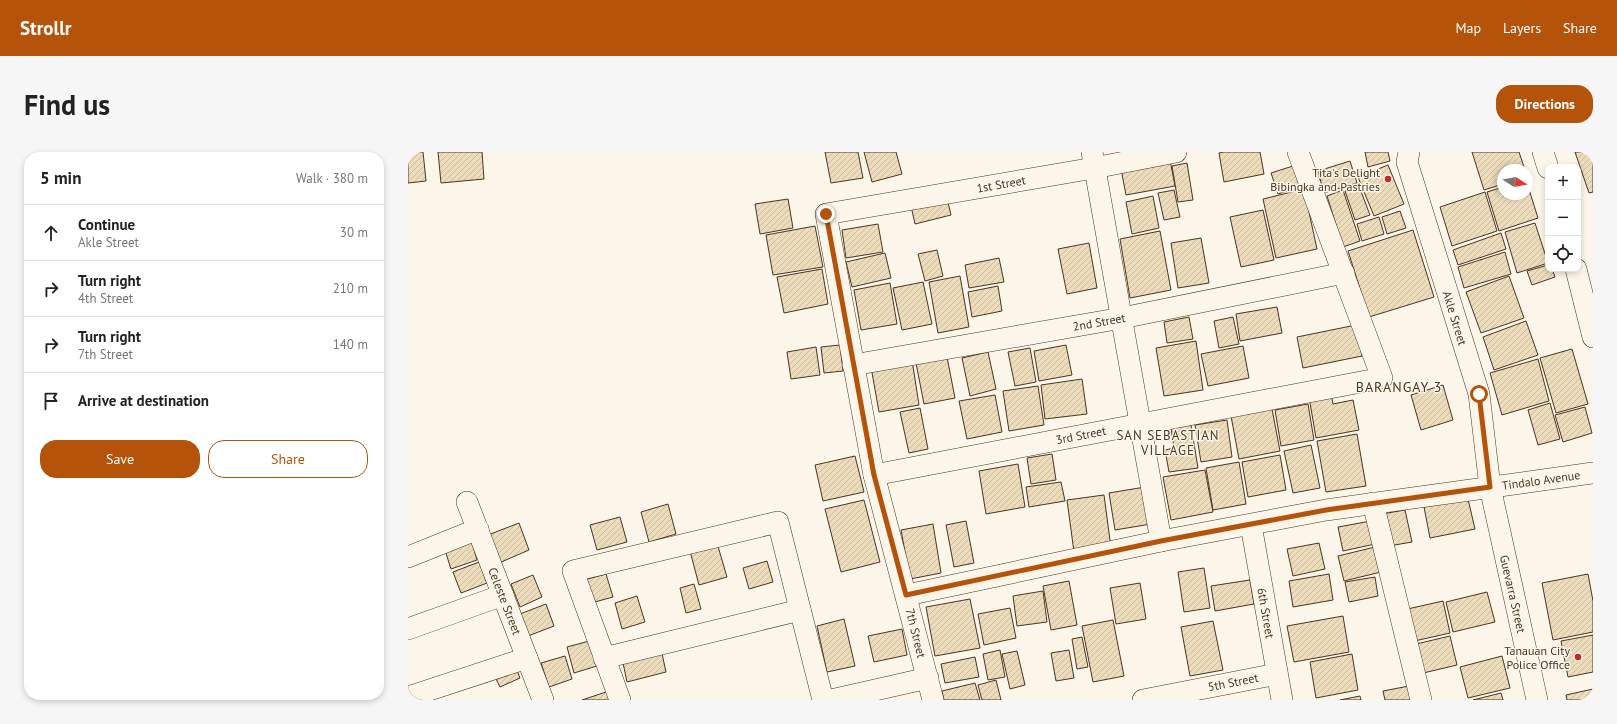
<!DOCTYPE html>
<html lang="en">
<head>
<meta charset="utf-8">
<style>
  :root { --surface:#fff; --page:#f6f6f6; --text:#222; --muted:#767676; --line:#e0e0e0; --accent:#b45309 }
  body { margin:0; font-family:"PT Sans",sans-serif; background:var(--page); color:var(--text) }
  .controls { position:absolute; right:12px; top:12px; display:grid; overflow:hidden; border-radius:8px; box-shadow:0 2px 6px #0003 }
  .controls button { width:36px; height:36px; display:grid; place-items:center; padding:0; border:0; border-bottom:1px solid var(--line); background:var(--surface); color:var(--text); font:20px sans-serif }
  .compass { position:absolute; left:1089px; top:12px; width:36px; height:36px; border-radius:50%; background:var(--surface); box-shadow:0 2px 6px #0003; rotate:101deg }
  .stop { position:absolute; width:12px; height:12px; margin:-9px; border:3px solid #b45309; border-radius:50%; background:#fff }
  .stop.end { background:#b45309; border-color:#fff; box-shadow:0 1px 4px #0008 }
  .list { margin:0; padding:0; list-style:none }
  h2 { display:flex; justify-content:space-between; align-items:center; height:52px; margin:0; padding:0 16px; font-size:17px }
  h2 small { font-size:13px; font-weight:400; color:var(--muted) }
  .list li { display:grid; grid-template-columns:26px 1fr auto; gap:12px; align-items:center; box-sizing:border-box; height:56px; padding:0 16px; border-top:1px solid var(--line) }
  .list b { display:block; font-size:15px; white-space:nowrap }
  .list p { margin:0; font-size:13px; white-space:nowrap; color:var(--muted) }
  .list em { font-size:13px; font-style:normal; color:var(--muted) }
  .actions { display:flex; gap:8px; padding:12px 16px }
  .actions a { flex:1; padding:9px 0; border:1px solid var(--accent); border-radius:16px; text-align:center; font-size:14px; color:var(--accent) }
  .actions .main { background:var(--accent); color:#fff }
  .icon { flex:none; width:22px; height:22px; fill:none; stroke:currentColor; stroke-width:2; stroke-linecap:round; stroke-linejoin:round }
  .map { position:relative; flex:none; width:1185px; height:548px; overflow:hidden; border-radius:16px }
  header { display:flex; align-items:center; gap:24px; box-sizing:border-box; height:56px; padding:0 20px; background:var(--accent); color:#fff }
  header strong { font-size:19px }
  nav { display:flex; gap:22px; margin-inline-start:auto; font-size:14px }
  .intro { display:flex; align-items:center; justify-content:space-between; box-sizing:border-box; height:96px; padding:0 24px }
  h1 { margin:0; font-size:28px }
  .button { padding:10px 18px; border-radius:16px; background:var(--accent); color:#fff; font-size:14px; font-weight:700 }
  main { display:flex; gap:24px; padding:0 24px }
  aside { flex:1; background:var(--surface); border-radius:16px; box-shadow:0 2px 6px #0003 }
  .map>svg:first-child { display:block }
</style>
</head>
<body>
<header>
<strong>Strollr</strong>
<nav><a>Map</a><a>Layers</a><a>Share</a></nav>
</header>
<div class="intro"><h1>Find us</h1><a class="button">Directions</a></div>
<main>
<aside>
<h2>5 min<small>Walk · 380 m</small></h2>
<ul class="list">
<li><svg class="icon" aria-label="ahead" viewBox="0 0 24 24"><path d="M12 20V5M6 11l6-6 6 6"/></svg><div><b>Continue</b><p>Akle Street</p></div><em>30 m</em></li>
<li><svg class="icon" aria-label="right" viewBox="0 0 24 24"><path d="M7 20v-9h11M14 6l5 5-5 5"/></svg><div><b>Turn right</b><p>4th Street</p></div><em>210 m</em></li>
<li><svg class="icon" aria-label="right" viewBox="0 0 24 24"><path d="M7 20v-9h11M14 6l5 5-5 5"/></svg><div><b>Turn right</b><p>7th Street</p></div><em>140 m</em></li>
<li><svg class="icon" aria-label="arrive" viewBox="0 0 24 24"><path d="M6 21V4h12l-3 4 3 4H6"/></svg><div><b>Arrive at destination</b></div></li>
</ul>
<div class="actions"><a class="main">Save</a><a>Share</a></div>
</aside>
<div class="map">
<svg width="1185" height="548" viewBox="0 0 1185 548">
  <defs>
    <pattern id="building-hatch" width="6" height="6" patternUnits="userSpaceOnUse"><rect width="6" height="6" fill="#ecdcbc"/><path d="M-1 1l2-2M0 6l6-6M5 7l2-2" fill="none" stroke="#ccbda1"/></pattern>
  </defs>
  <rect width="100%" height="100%" fill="#fbf6e9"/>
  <g fill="url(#building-hatch)" stroke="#4a3520">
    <path d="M15,0L18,29L0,31V1Z"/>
    <path d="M30,0H74L76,27L33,31Z"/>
    <path d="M417,0H450L455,26L423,31Z"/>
    <path d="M456,0H488L494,22L464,30Z"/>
    <path d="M815,0H852L856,22L816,30L811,1Z"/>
    <path d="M957,0H980L982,9L960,15Z"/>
    <path d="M1064,0H1111L1117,18H1095V32L1076,38Z"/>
    <path d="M1167,0H1185V40L1181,41Z"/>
    <path d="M762,8L767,34L718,43L713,17Z"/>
    <path d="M942,9L949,31L916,41L910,19Z"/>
    <path d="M779,11L785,48L770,50L764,14Z"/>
    <path d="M980,13L996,52L966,64L950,25Z"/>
    <path d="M885,14L892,35L870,42L863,21Z"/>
    <path d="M1119,31L1130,66L1091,79L1079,40L1095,35V42H1119Z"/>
    <path d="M951,34L962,63L947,68L937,39Z"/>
    <path d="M896,37L909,97L868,106L855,47Z"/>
    <path d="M766,38L772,65L756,68L750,41Z"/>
    <path d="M935,38L952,89L935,95L919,44Z"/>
    <path d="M1077,40L1089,79L1044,94L1032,55Z"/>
    <path d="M745,44L751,76L724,82L718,50Z"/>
    <path d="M539,46L543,63L507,72L503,54Z"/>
    <path d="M380,47L385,76L352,82L347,52Z"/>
    <path d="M855,58L866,108L833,115L822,65Z"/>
    <path d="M992,59L998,76L979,82L974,65Z"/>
    <path d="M971,65L976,82L954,89L949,72Z"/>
    <path d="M1127,71L1140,111L1109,121L1097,80Z"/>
    <path d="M470,72L475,100L438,106L434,78Z"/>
    <path d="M407,74L415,115L365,123L358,83Z"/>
    <path d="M1005,78L1026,145L961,165L940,99Z"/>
    <path d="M752,79L763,138L722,146L712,87Z"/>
    <path d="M1093,81L1098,97L1050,113L1045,98Z"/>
    <path d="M793,86L801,131L770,136L763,91Z"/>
    <path d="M681,91L689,136L659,142L650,97Z"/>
    <path d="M529,98L535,124L517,129L510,102Z"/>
    <path d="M1097,100L1103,122L1056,136L1050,115Z"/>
    <path d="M477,101L483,126L444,135L438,110Z"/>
    <path d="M591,106L596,130L561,136L557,113Z"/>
    <path d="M1140,113V117H1144L1147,125L1124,133L1119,119Z"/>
    <path d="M414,117L420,152L376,161L369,125Z"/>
    <path d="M552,124L561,175L530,181L521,130Z"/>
    <path d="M1101,124L1116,166L1073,181L1058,140Z"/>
    <path d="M515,130L524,172L494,178L485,136Z"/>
    <path d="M482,131L489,172L453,178L446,138Z"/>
    <path d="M590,134L594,159L564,165L560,140Z"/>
    <path d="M869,155L874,181L832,189L828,162Z"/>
    <path d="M781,165L785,187L759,191L756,170Z"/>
    <path d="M825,165L831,192L811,196L806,169Z"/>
    <path d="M1118,169L1130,203L1086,218L1075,185Z"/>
    <path d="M948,173L954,204L895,216L889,185Z"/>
    <path d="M788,189L795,238L756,244L748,196Z"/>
    <path d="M432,193L435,219L416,221L413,195Z"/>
    <path d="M658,193L664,223L631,229L626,199Z"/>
    <path d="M835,194L841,226L800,234L793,202Z"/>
    <path d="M408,195L412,223L383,227L379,200Z"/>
    <path d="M622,196L628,230L607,234L600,200Z"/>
    <path d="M1164,197L1180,252L1148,261L1132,206Z"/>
    <path d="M538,200L547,246L516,252L507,206Z"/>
    <path d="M580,200L588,237L562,244L554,206Z"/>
    <path d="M1130,207L1141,249L1094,263L1082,221Z"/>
    <path d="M504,208L511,253L471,260L463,215Z"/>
    <path d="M674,227L679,262L637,267L633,233Z"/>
    <path d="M1035,233L1045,268L1013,278L1003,243Z"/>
    <path d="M630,234L636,273L601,279L595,239Z"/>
    <path d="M923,241L925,252L945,248L951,278L908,286L901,245Z"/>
    <path d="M587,243L594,280L559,287L551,249Z"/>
    <path d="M1142,251L1152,287L1130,293L1120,258Z"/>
    <path d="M900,252L906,288L873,294L867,258Z"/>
    <path d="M1177,255L1184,281L1155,290L1147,263Z"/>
    <path d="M512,256L520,297L501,301L492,260Z"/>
    <path d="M864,257L872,299L831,307L823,264Z"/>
    <path d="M819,268L824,305L793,310L787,273Z"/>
    <path d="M783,273L790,316L761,320L757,298L766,296L763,276Z"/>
    <path d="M949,282L958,334L918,340L909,289Z"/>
    <path d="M903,293L912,336L885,341L876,299Z"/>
    <path d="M644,302L648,328L623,332L619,306Z"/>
    <path d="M872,303L878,338L840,345L834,310Z"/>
    <path d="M447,304L456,340L415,349L407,313Z"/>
    <path d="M831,310L838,352L805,358L798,316Z"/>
    <path d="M610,312L617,355L578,362L571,319Z"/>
    <path d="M797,318L805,360L763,368L755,325Z"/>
    <path d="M653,330L657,349L621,355L618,335Z"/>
    <path d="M737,335L743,372L707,378L701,341Z"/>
    <path d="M696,343L703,396L666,400L659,348Z"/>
    <path d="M1060,347L1067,377L1022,386L1016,355Z"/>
    <path d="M456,348L472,410L433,420L417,357Z"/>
    <path d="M260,352L268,382L241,390L233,360Z"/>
    <path d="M997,358L1004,390L981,394L974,362Z"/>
    <path d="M212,365L219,390L189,398L182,373Z"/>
    <path d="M558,369L566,411L546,415L538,373Z"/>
    <path d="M963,369L967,392L935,399L930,375Z"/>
    <path d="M111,371L121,398L91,411L80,383Z"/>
    <path d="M525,372L533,421L502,427L493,378Z"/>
    <path d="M63,387L69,408L43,417L36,395Z"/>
    <path d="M309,391L319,425L291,433L282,399Z"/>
    <path d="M911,391L917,417L885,424L879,397Z"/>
    <path d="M967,395L973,420L936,429L930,404Z"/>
    <path d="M359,409L365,430L341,437L335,416Z"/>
    <path d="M71,410L79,431L53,441L45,420Z"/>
    <path d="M796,416L802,456L776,460L770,420Z"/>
    <path d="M198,422L205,445L183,451L176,428Z"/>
    <path d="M921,422L925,448L885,455L881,429Z"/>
    <path d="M1180,422L1185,449V480L1145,488L1134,431Z"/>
    <path d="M125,423L134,445L112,455L103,432Z"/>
    <path d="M967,425L970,444L941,450L937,430Z"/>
    <path d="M842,428L846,452L807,459L803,434Z"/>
    <path d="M661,429L669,473L643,478L635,434Z"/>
    <path d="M732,431L738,467L708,472L702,436Z"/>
    <path d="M286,432L293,457L278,461L272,436Z"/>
    <path d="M635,439L639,470L609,474L605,444Z"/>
    <path d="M1079,440L1087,470L1045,480L1038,450Z"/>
    <path d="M229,444L237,470L214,477L207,451Z"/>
    <path d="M562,447L572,496L527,504L518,455Z"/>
    <path d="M1035,449L1042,481L1002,490L995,458Z"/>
    <path d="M138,452L146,474L120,484L112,462Z"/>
    <path d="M602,456L608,486L576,493L570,462Z"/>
    <path d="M935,464L941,500L886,510L879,474Z"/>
    <path d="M436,467L447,514L419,520L409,474Z"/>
    <path d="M705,468L716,524L685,530L674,474Z"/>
    <path d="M805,469L815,518L782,524L773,475Z"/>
    <path d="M494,477L499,503L466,510L460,484Z"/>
    <path d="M1185,483V520L1160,525L1153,489Z"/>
    <path d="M1042,484L1049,513L1011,522L1004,493Z"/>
    <path d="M674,485L680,515L669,517L664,487Z"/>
    <path d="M185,488L192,513L166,521L159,495Z"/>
    <path d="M253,497L258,520L219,530L214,506Z"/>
    <path d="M592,498L597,525L580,528L575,502Z"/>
    <path d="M661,498L666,526L648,529L643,501Z"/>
    <path d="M609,499L617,533L602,537L594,502Z"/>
    <path d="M944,502L950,538L908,546L902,510Z"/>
    <path d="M157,504L164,527L141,535L133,511Z"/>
    <path d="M1094,504L1102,536L1060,546L1052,515Z"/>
    <path d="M567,505L571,525L537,531L533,512Z"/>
    <path d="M108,516L112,526L92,535L87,525Z"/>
    <path d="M588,528L593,548H574L570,533Z"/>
    <path d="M567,531L572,548H536L534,539Z"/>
    <path d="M1001,534L1003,548H977L975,539Z"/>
    <path d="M1185,537V548H1159L1158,543Z"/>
    <path d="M201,539L204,548H174Z"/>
    <path d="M1093,541L1095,548H1065Z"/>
    <path d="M952,544L953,548H932Z"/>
  </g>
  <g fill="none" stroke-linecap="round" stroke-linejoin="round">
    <defs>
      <g id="minor">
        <path d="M684,0L753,389"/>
        <path d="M1001,0L999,10L1071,242L1082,335L1129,548"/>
        <path d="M1135,0L1140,16"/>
        <path d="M1168,117L1185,185"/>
        <path d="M445,213L714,166L936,121"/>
        <path d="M466,323L974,226L890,0"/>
        <path d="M59,350L135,548"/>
        <path d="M965,351L1013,548"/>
        <path d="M843,373L874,548"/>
        <path d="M0,405L70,377"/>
        <path d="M499,443L753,389L918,358L1185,321"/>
        <path d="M0,477L95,443"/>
        <path d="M196,506L392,458"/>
        <path d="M0,545L119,506"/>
        <path d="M212,548L165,419L370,370L415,548"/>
        <path d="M423,548L520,526"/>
        <path d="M525,548L466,323L418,62L686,16L768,0"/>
        <path d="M735,548L869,522"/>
      </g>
    </defs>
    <use href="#minor" stroke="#4a3520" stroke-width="22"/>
    <use href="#minor" stroke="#fbf6e9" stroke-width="21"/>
  </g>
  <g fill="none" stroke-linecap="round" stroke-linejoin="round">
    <path stroke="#b45309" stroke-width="5" d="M418,62L466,323L498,443L753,389L918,358L1082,335L1071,242"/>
  </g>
  <g fill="#c62828" stroke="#fbf6e9" stroke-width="1.5">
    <circle cx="980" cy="27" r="4"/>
    <circle cx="1170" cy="505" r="4"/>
  </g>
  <g text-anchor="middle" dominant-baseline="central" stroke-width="3" stroke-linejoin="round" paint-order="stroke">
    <g font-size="12" fill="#4a3520" stroke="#fbf6e9" text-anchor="end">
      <text x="972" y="20">Tita's Delight<tspan x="972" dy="14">Bibingka and Pastries</tspan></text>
      <text x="1162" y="498">Tanauan City<tspan x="1162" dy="14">Police Office</tspan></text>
    </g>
    <g font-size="12" fill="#4a3520" stroke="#fbf6e9">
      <text transform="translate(593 32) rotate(-10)">1st Street</text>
      <text transform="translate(1047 166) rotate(73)">Akle Street</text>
      <text transform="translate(691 170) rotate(-10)">2nd Street</text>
      <text transform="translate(673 283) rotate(-11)">3rd Street</text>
      <text transform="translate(1133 328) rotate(-8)">Tindalo Avenue</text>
      <text transform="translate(1105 442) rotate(77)">Guevarra Street</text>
      <text transform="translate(97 449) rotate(69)">Celeste Street</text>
      <text transform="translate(858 461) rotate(80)">6th Street</text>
      <text transform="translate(508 481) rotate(76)">7th Street</text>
      <text transform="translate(825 530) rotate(-11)">5th Street</text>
    </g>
    <g font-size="13" letter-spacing="1" fill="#4a3520" stroke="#fbf6e9">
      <text x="760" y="283">SAN SEBASTIAN<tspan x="760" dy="15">VILLAGE</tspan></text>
    </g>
    <g font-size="14" letter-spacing="1" fill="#4a3520" stroke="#fbf6e9">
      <text x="991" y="235">BARANGAY 3</text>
    </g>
  </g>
</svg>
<div class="controls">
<button>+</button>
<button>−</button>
<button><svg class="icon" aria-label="locate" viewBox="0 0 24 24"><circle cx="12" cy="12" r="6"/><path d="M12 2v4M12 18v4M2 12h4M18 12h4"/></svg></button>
</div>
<svg class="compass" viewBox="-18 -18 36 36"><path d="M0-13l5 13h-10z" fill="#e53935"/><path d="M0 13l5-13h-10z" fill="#767676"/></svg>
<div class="stop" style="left:1071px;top:242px"></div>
<div class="stop end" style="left:418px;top:62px"></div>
</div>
</main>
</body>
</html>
